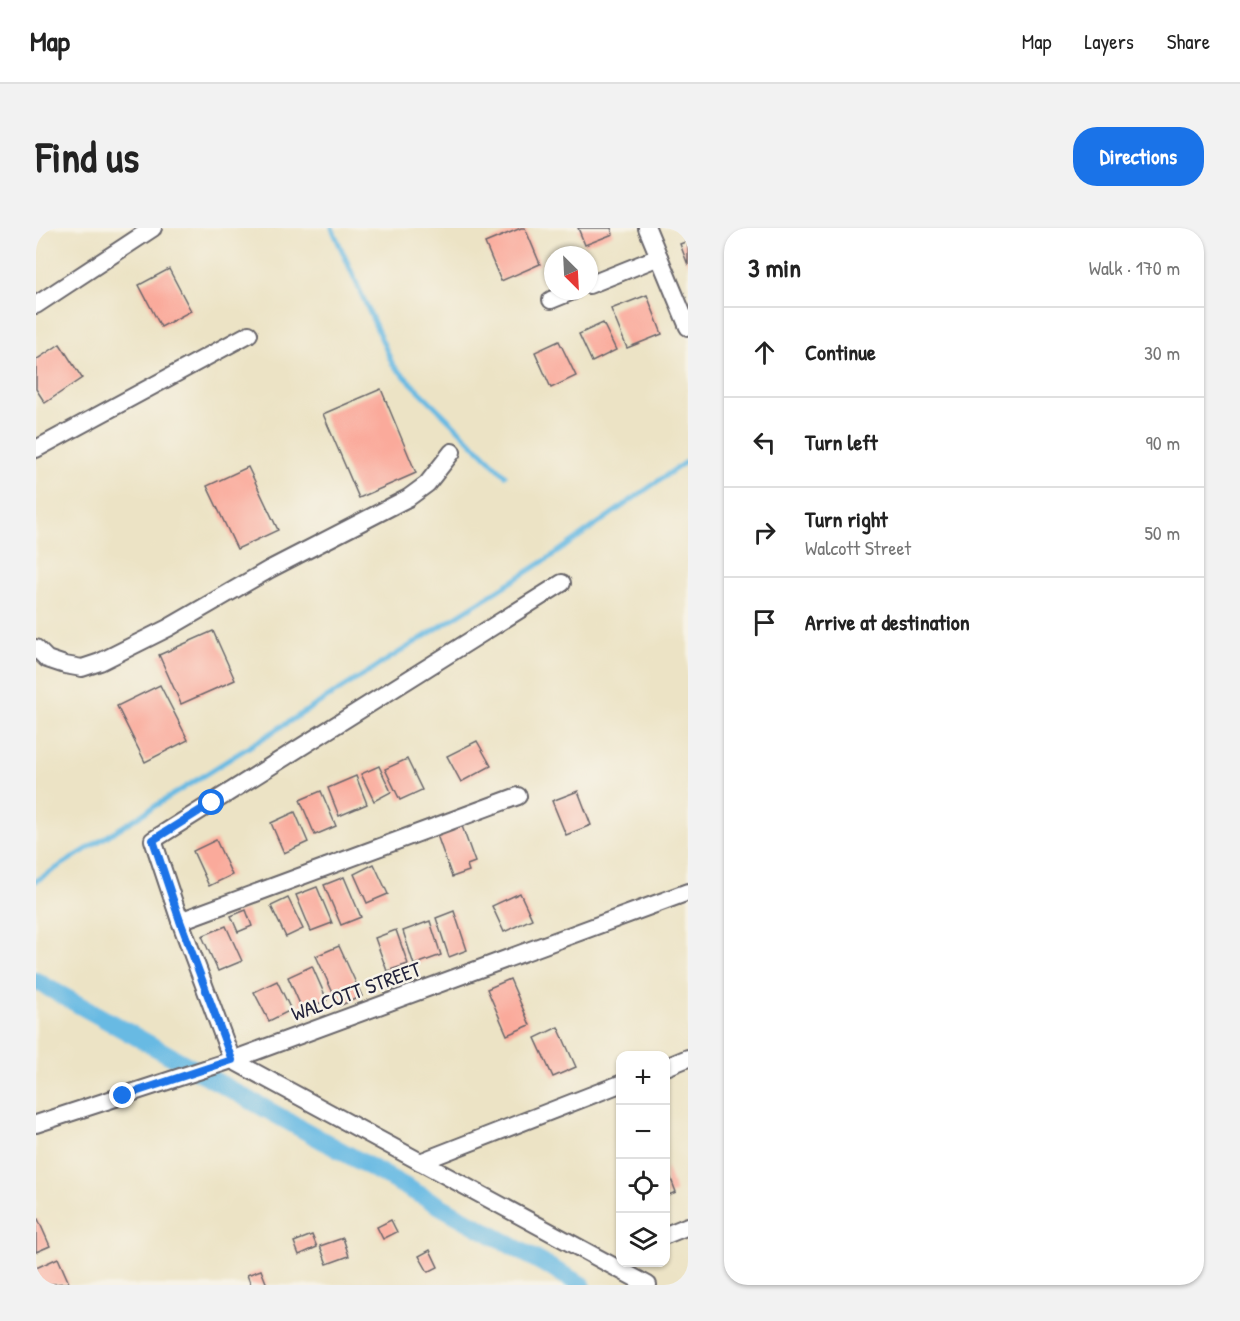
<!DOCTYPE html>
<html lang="en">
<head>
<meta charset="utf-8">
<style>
  :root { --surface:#fff; --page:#f2f2f2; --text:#222; --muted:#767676; --line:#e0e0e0; --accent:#1a73e8 }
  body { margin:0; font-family:"Patrick Hand",sans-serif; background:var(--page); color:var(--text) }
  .controls { position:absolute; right:18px; bottom:18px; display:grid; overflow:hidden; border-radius:12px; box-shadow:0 2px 4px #0004 }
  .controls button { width:54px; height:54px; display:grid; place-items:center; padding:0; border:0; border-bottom:2px solid var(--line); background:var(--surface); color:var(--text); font:30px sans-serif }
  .compass { position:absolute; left:508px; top:18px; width:54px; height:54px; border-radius:50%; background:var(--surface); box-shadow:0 2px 4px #0004; rotate:156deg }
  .stop { position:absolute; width:18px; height:18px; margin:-14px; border:4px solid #1a73e8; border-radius:50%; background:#fff }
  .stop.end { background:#1a73e8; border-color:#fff; box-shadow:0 2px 6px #0008 }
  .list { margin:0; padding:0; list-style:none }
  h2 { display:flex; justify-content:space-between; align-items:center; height:78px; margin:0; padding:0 24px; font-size:26px }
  h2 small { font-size:20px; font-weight:400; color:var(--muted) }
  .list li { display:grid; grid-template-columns:39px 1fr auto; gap:18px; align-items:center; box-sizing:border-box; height:90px; padding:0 24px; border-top:2px solid var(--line) }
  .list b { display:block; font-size:22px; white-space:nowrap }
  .list p { margin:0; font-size:20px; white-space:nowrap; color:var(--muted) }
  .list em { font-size:20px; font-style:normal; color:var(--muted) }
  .icon { flex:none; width:33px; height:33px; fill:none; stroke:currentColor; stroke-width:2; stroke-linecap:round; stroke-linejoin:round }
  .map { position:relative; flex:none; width:652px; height:1057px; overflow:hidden; border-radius:24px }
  header { display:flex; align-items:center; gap:36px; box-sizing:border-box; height:84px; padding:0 30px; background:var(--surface); border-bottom:2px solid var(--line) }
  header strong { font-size:28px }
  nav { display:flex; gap:33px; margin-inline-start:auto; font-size:21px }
  .intro { display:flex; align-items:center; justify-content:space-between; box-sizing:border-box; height:144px; padding:0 36px }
  h1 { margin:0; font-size:42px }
  .button { padding:15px 27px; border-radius:24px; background:var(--accent); color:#fff; font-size:21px; font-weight:700 }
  main { display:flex; gap:36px; padding:0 36px }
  aside { flex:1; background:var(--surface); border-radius:24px; box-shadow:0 2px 4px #0004 }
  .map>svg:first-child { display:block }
</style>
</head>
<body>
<header>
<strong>Map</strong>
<nav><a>Map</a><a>Layers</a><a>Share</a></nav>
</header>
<div class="intro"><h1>Find us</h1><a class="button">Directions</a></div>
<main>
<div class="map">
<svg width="652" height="1057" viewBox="0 0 652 1057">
  <rect width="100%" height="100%" fill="#f7f3e8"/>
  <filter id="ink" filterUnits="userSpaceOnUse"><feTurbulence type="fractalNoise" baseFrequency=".0167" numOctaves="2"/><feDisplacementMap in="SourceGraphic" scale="12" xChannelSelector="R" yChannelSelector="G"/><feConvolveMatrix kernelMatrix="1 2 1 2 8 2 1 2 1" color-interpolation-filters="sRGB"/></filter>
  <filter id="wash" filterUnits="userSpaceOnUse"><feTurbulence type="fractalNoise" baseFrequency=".008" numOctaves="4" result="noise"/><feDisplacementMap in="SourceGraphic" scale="24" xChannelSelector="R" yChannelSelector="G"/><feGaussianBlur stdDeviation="1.35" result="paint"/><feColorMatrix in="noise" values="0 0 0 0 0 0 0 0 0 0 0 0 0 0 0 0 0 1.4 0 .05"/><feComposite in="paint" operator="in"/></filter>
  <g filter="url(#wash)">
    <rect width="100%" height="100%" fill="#ece3c5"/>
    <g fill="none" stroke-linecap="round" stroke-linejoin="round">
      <g stroke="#67bae3" stroke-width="5">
        <path d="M296,0L357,137L469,247"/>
        <path d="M0,653L513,330L652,232"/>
      </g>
      <path stroke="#67bae3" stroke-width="18" d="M0,753L546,1057"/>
    </g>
    <g id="blocks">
      <g fill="#faaa9b">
        <path d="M485,0H489L504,36L465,53L449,15Z"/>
        <path d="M542,0H575L577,6L549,17Z"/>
        <path d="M652,13V37L644,16Z"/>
        <path d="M133,41L155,83L125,99L103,57Z"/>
        <path d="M611,67L626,106L591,120L575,81Z"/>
        <path d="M567,95L580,122L556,134L543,106Z"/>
        <path d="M523,113L540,148L515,160L499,124Z"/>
        <path d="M24,116L46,150L9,175L0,161V132Z"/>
        <path d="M345,161L380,245L323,270L287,186Z"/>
        <path d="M212,239L242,302L201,321L171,258Z"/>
        <path d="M177,403L199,452L145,476L123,427Z"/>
        <path d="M124,457L152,512L109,534L81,478Z"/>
        <path d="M441,513L455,538L425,554L411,528Z"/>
        <path d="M371,531L386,562L364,572L349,541Z"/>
        <path d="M343,538L355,564L338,573L325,546Z"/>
        <path d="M320,548L331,576L303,588L292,560Z"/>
        <path d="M285,563L300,598L279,607L264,572Z"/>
        <path d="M542,563L555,597L530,607L516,573Z"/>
        <path d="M259,584L272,614L248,625L235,595Z"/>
        <path d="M426,598L439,634L431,637L433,643L416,649L401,607Z"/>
        <path d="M180,612L196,647L173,658L157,623Z"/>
        <path d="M338,636L352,666L331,675L318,646Z"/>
        <path d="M308,649L325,689L305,697L288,657Z"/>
        <path d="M281,659L296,695L275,703L260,667Z"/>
        <path d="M484,665L496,691L468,704L456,678Z"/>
        <path d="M252,670L267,701L250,709L235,678Z"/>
        <path d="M210,682L216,698L202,704L195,688Z"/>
        <path d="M418,683L431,722L413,729L400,690Z"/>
        <path d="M394,693L405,727L378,737L367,703Z"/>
        <path d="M190,698L206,733L182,743L166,708Z"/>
        <path d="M360,702L372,736L351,743L339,710Z"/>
        <path d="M303,718L326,768L303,778L280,728Z"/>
        <path d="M276,738L291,772L267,783L252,749Z"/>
        <path d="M474,751L494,797L471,807L451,761Z"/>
        <path d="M241,753L255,782L233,793L218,764Z"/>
        <path d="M522,799L540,839L517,849L499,810Z"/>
        <path d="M630,938L640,964L630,968Z"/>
        <path d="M2,991L14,1018L0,1024V992Z"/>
        <path d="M355,992L361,1004L347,1011L341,999Z"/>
        <path d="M276,1007L281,1019L263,1027L258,1014Z"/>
        <path d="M307,1010L313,1028L291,1036L284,1018Z"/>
        <path d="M394,1022L402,1039L392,1044L383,1028Z"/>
        <path d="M22,1030L33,1055L0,1057V1040Z"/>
        <path d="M225,1042L231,1057H215L211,1047Z"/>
      </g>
    </g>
  </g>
  <g filter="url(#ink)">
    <use href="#blocks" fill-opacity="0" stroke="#69666b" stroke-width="1.5"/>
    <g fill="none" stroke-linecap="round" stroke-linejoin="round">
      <defs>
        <g id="street">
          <path d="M611,0L652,99"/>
          <path d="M553,57L623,29"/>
          <path d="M515,72L537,63"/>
          <path d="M0,77L117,0"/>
          <path d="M0,221L213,106"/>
          <path d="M526,355L117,612L144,693L196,832L612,1057"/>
          <path d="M0,420L11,431L29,437L46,440L64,434L132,400L234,341L372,270L391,256L416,224"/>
          <path d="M144,693L482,568"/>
          <path d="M630,839L652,830"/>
          <path d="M0,896L196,832L652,664"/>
          <path d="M384,934L584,856"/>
          <path d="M630,1007L652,998"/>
        </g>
      </defs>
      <use href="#street" stroke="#69666b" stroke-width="20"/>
      <use href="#street" stroke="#fff" stroke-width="16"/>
    </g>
  </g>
  <g fill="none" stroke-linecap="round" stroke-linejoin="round" filter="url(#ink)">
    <path stroke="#1a73e8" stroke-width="8" d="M87,868L196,832L144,693L117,612L176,575"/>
  </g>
  <g text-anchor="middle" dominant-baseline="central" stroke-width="5" stroke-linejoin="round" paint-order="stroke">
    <g font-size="21" fill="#22223b" stroke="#f7f3e8">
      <text transform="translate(320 763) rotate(-20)">WALCOTT STREET</text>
    </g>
  </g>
</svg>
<div class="controls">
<button>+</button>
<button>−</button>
<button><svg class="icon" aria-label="locate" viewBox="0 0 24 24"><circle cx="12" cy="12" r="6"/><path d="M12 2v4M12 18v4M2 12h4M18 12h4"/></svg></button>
<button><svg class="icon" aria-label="layers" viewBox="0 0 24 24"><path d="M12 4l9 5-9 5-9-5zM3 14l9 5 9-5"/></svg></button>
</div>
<svg class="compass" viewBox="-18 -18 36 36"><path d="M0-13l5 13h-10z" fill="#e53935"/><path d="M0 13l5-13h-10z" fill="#767676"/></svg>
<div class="stop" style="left:176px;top:575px"></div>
<div class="stop end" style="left:87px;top:868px"></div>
</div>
<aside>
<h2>3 min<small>Walk · 170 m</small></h2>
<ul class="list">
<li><svg class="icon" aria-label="ahead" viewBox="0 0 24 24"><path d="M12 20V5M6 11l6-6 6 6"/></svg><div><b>Continue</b></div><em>30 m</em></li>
<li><svg class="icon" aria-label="left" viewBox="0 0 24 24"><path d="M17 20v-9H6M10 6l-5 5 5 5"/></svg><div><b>Turn left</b></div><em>90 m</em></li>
<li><svg class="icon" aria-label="right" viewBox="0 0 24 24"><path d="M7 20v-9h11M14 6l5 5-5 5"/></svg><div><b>Turn right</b><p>Walcott Street</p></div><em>50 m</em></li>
<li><svg class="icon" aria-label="arrive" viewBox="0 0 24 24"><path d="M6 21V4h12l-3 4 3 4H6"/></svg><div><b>Arrive at destination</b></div></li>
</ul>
</aside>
</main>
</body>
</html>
